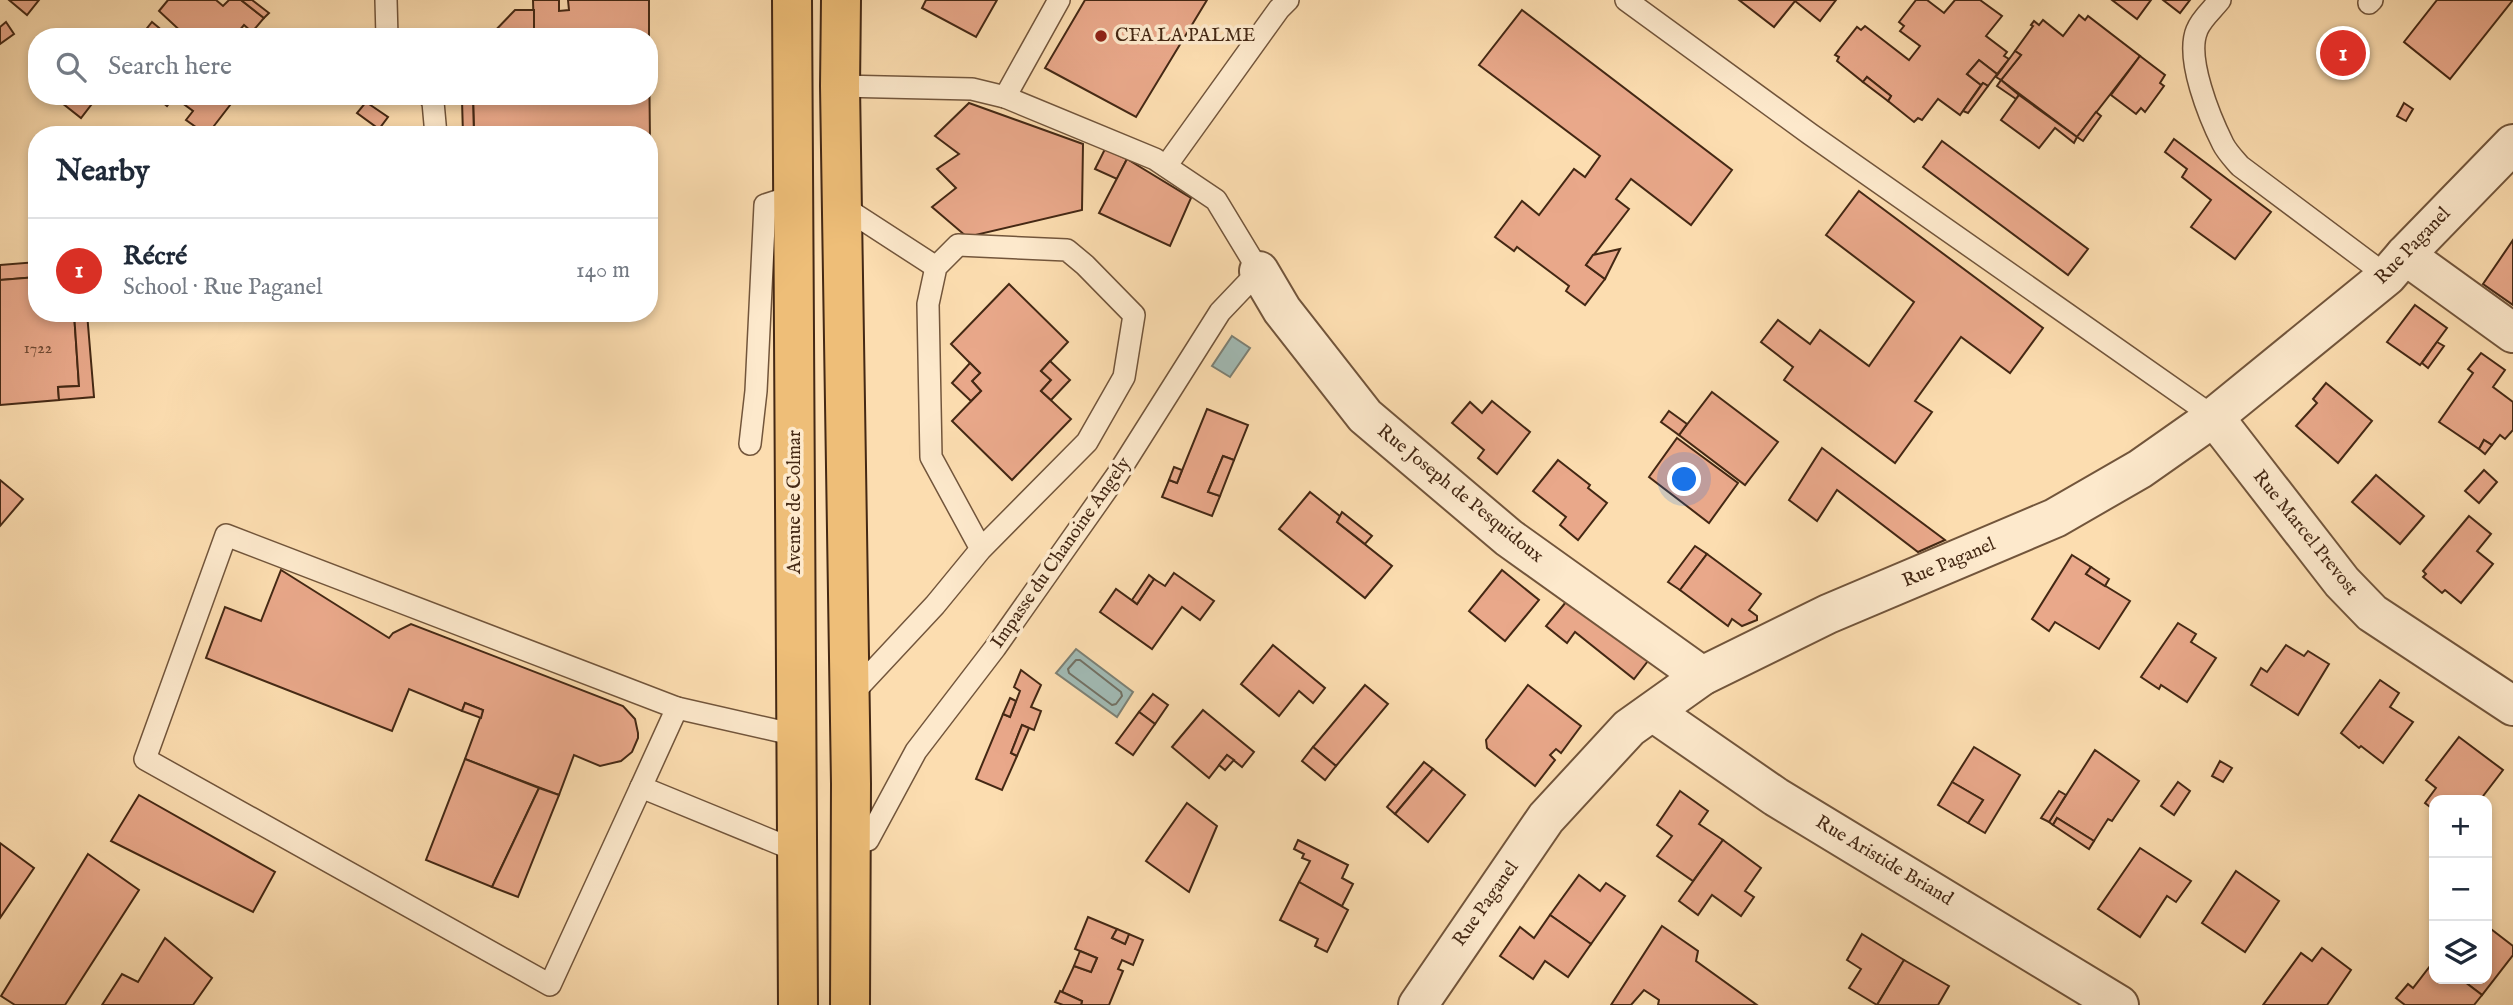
<!DOCTYPE html>
<html lang="en">
<head>
<meta charset="utf-8">
<style>
  :root { --surface:#fff; --page:#f6f6f7; --text:#1f2937; --muted:#747a83; --line:#e0e1e3; --accent:#d93025 }
  body { margin:0; font-family:"IM FELL English",serif; background:var(--page); color:var(--text) }
  .controls { position:absolute; right:21px; bottom:21px; display:grid; overflow:hidden; border-radius:14px; box-shadow:0 4px 10px #0003 }
  .controls button { width:63px; height:63px; display:grid; place-items:center; padding:0; border:0; border-bottom:2px solid var(--line); background:var(--surface); color:var(--text); font:35px sans-serif }
  .you { position:absolute; left:1685px; top:480px; width:24px; height:24px; margin:-18px; border:5px solid #fff; border-radius:50%; background:#1a73e8; box-shadow:0 0 0 10px #1a73e833 }
  .badge { display:grid; place-items:center; width:46px; height:46px; border-radius:50%; background:var(--accent); color:#fff; font-size:23px; font-weight:700 }
  .pin { position:absolute; translate:-50% -50%; border:4px solid #fff; box-shadow:0 2px 7px #0006 }
  .list { margin:0; padding:0; list-style:none }
  h2 { display:flex; justify-content:space-between; align-items:center; height:91px; margin:0; padding:0 28px; font-size:30px }
  h2 small { font-size:23px; font-weight:400; color:var(--muted) }
  .list li { display:grid; grid-template-columns:46px 1fr auto; gap:21px; align-items:center; box-sizing:border-box; height:105px; padding:0 28px; border-top:2px solid var(--line) }
  .list b { display:block; font-size:26px; white-space:nowrap }
  .list p { margin:0; font-size:23px; white-space:nowrap; color:var(--muted) }
  .list em { font-size:23px; font-style:normal; color:var(--muted) }
  .icon { flex:none; width:38px; height:38px; fill:none; stroke:currentColor; stroke-width:2; stroke-linecap:round; stroke-linejoin:round }
  .map { position:relative; flex:none; width:2513px; height:1005px; overflow:hidden }
  .search { position:absolute; background:var(--surface); box-shadow:0 4px 10px #0003; left:28px; top:28px; width:630px; height:77px; display:flex; align-items:center; gap:18px; box-sizing:border-box; padding:0 24px; border-radius:28px; color:var(--muted); font-size:26px }
  .panel { position:absolute; background:var(--surface); box-shadow:0 4px 10px #0003; left:28px; top:126px; width:630px; height:196px; border-radius:28px }
  .map>svg:first-child { display:block }
</style>
</head>
<body>
<div class="map">
<svg width="2513" height="1005" viewBox="0 0 2513 1005">
  <rect width="100%" height="100%" fill="#fcddb0"/>
  <filter id="stains"><feTurbulence type="fractalNoise" baseFrequency=".00286" numOctaves="4"/><feColorMatrix values="0 0 0 0 .2 0 0 0 0 .09 0 0 0 0 .02 0 0 0 .5 -.17"/></filter>
  <radialGradient id="worn" r=".72"><stop offset=".6" stop-color="#630" stop-opacity="0"/><stop offset="1" stop-color="#630" stop-opacity=".3"/></radialGradient>
  <g fill="#a1bab4" stroke="#7c8074" stroke-width="2">
    <path d="M1232,336L1250,348L1230,377L1212,366Z"/>
    <path d="M1076,649L1133,692L1117,717L1056,673Z"/>
  </g>
  <g fill="none" stroke-linecap="round" stroke-linejoin="round">
    <path stroke="#727164" stroke-width="2" d="M1076,660H1080L1121,692L1122,696L1116,704L1112,705L1069,673L1068,669Z"/>
  </g>
  <g fill="#e9a88a" stroke="#442814" stroke-width="2">
    <path d="M9,0H39L27,15Z"/>
    <path d="M168,0H216L223,6L229,0H241L264,18L252,32L244,25L234,37H208L202,31L196,37H187L159,11Z"/>
    <path d="M241,0H252L269,13L264,18Z"/>
    <path d="M533,0H559V11L569,10L568,0H649V37H534Z"/>
    <path d="M926,0H997L976,37L922,8Z"/>
    <path d="M1085,0H1207L1136,117L1045,68Z"/>
    <path d="M1739,0H1836L1820,21L1795,1L1774,27Z"/>
    <path d="M1916,0H1927L1944,13L1955,0H1980L2002,16L1986,36L2007,52L2004,56L2009,59L1997,74L1979,60L1967,74L1981,85L1960,115L1938,99L1922,120L1918,118L1914,122L1888,101L1891,96L1867,77L1863,82L1837,61L1839,57L1835,55L1857,27L1861,30L1865,26L1909,60L1920,46L1900,31L1904,26L1899,22Z"/>
    <path d="M2112,0H2151L2137,19Z"/>
    <path d="M2163,0H2190L2180,13Z"/>
    <path d="M2437,0H2513L2450,79L2404,42Z"/>
    <path d="M515,10H534V37H489Z"/>
    <path d="M1522,10L1732,170L1691,225L1631,179L1616,199L1629,209L1586,265L1605,279L1585,305L1566,291L1569,286L1517,247L1514,251L1495,237L1522,201L1539,215L1574,169L1585,177L1600,156L1479,65Z"/>
    <path d="M2079,15L2085,20L2088,16L2140,56L2077,137L2001,80L2021,55L2015,51L2033,26L2031,25L2034,21L2039,25L2043,20L2063,36Z"/>
    <path d="M6,22L14,34L0,44V27Z"/>
    <path d="M152,22L170,37H140Z"/>
    <path d="M649,50L651,231H649V135H474L473,96H649Z"/>
    <path d="M2015,51L2021,55L2001,80L1996,77Z"/>
    <path d="M2140,56L2165,75L2160,83L2164,86L2145,112L2141,108L2136,114L2111,95Z"/>
    <path d="M1979,60L1997,74L1988,86L1983,83L1981,85L1967,74Z"/>
    <path d="M1867,77L1891,96L1888,101L1863,82Z"/>
    <path d="M2001,80L2019,95L2016,99L1997,86Z"/>
    <path d="M1983,83L1988,86L1968,113L1963,111Z"/>
    <path d="M2019,95L2077,137L2074,143L2055,128L2039,148L2001,120Z"/>
    <path d="M67,96H98L81,118L62,103Z"/>
    <path d="M155,96H237L207,135L186,120L193,111L174,97L167,106Z"/>
    <path d="M462,100H473L474,135H463Z"/>
    <path d="M366,102L388,117L379,129L357,113Z"/>
    <path d="M969,103L1083,144L1082,210L967,237L932,207L956,188L937,169L959,154L935,136Z"/>
    <path d="M2404,103L2413,109L2406,121L2397,116Z"/>
    <path d="M2096,112L2101,116L2083,141L2077,137Z"/>
    <path d="M2174,139L2271,212L2235,259L2191,227L2211,200L2182,177L2187,169L2165,152Z"/>
    <path d="M1942,141L2088,249L2068,275L1923,167Z"/>
    <path d="M1105,149L1127,159L1117,179L1095,169Z"/>
    <path d="M1127,159L1191,198L1170,246L1099,213Z"/>
    <path d="M1859,191L2043,328L2010,373L1961,337L1915,401L1932,412L1895,463L1784,380L1793,367L1761,342L1778,320L1810,344L1820,330L1869,366L1914,302L1826,235Z"/>
    <path d="M2513,240V305L2483,284Z"/>
    <path d="M1620,249L1605,279L1586,265L1593,255Z"/>
    <path d="M37,262V277L0,280V265Z"/>
    <path d="M37,277V313H74L79,386L58,387L59,400L0,405V280Z"/>
    <path d="M1009,284L1068,342L1041,371L1051,380L1041,391L1071,419L1012,480L952,421L981,391L972,381L980,373L951,344Z"/>
    <path d="M2415,305L2447,328L2420,365L2387,342Z"/>
    <path d="M74,313H87L94,397L59,400L58,387L79,386Z"/>
    <path d="M2437,342L2444,346L2428,368L2422,363Z"/>
    <path d="M2481,353L2505,370L2493,387L2513,402V430L2505,439L2500,435L2492,445L2484,440L2479,449L2439,422L2473,373L2468,369Z"/>
    <path d="M1050,361L1070,380L1051,400L1041,391L1051,380L1041,371Z"/>
    <path d="M970,363L980,373L972,381L981,391L971,401L952,383Z"/>
    <path d="M2326,383L2372,421L2338,463L2296,426L2317,403L2313,399Z"/>
    <path d="M1712,392L1778,442L1745,485L1679,435Z"/>
    <path d="M1492,401L1530,432L1497,474L1478,458L1484,450L1452,423L1470,402L1482,413Z"/>
    <path d="M1207,409L1248,425L1234,460L1223,456L1208,492L1220,496L1212,516L1162,497L1169,480L1177,483Z"/>
    <path d="M1669,411L1687,424L1679,435L1661,422Z"/>
    <path d="M1677,438L1738,483L1709,523L1649,477Z"/>
    <path d="M2484,440L2492,445L2485,454L2479,449Z"/>
    <path d="M1822,448L1945,540L1918,552L1837,490L1817,521L1789,500Z"/>
    <path d="M1223,456L1234,460L1220,496L1208,492Z"/>
    <path d="M1558,460L1590,485L1588,488L1607,503L1578,540L1560,525L1566,517L1533,491Z"/>
    <path d="M1174,467L1182,470L1177,483L1169,480Z"/>
    <path d="M2484,470L2497,482L2479,503L2465,491Z"/>
    <path d="M2376,475L2424,516L2400,544L2352,502Z"/>
    <path d="M0,480L23,499L0,526Z"/>
    <path d="M1310,492L1341,517L1337,522L1392,566L1365,598L1279,529Z"/>
    <path d="M1342,512L1372,536L1365,544L1337,522Z"/>
    <path d="M2469,516L2491,534L2477,551L2493,564L2461,603L2445,590L2442,593L2423,577L2426,574L2423,571Z"/>
    <path d="M1695,546L1707,554L1680,590L1668,582Z"/>
    <path d="M1707,554L1761,594L1749,610L1757,616V620L1742,626L1732,619L1728,626L1680,590Z"/>
    <path d="M2072,555L2091,567L2086,574L2130,601L2099,649L2055,622L2049,631L2032,619Z"/>
    <path d="M2091,567L2109,579L2105,586L2086,574Z"/>
    <path d="M281,570L389,638L393,633L411,624L623,706L635,719L638,733V738L632,752L621,761L600,766L574,755L559,795L465,759L483,710L465,703L462,711L409,689L392,731L206,658L225,607L261,621Z"/>
    <path d="M1502,570L1539,600L1505,641L1469,611Z"/>
    <path d="M1174,573L1214,601L1200,620L1182,607L1152,649L1100,612L1116,589L1137,604L1154,579L1165,586Z"/>
    <path d="M1149,575L1154,579L1137,604L1132,600Z"/>
    <path d="M1571,596L1651,657L1634,679L1575,632L1567,643L1546,626Z"/>
    <path d="M2178,623L2196,634L2191,642L2216,658L2187,702L2161,685L2159,689L2141,677Z"/>
    <path d="M1273,645L1325,688L1313,703L1299,691L1279,716L1241,684Z"/>
    <path d="M2286,645L2304,656L2308,651L2329,664L2298,715L2251,685L2261,668L2267,672Z"/>
    <path d="M1021,670L1041,685L1031,707L1041,711L1034,730L1022,725L1011,753L1017,756L1002,790L976,779L1003,714L1010,717L1020,691L1014,687Z"/>
    <path d="M2380,680L2399,693L2390,707L2413,722L2383,763L2361,746L2359,748L2341,733Z"/>
    <path d="M1365,685L1388,704L1336,766L1313,747Z"/>
    <path d="M1528,685L1581,726L1561,753L1556,749L1550,755L1555,760L1535,786L1487,748L1486,740Z"/>
    <path d="M1153,694L1168,705L1155,724L1139,712Z"/>
    <path d="M1010,698L1016,701L1010,717L1003,714Z"/>
    <path d="M465,703L483,710L481,718L462,711Z"/>
    <path d="M1203,710L1254,752L1242,767L1227,755L1209,778L1172,747Z"/>
    <path d="M1139,712L1155,724L1133,755L1116,743Z"/>
    <path d="M1022,725L1029,728L1017,756L1011,753Z"/>
    <path d="M2459,737L2503,770L2480,800H2434V810L2425,803L2436,788L2426,780Z"/>
    <path d="M1313,747L1336,766L1325,780L1302,761Z"/>
    <path d="M1974,747L2020,775L1985,833L1968,823L1983,800L1952,782Z"/>
    <path d="M2095,750L2139,781L2112,821L2108,819L2094,841L2057,818L2053,825L2049,822Z"/>
    <path d="M1227,755L1234,760L1225,770L1219,765Z"/>
    <path d="M465,759L539,788L492,887L426,860Z"/>
    <path d="M2220,761L2232,768L2223,782L2212,776Z"/>
    <path d="M1424,762L1433,769L1395,814L1387,807Z"/>
    <path d="M1433,769L1465,795L1428,842L1395,814Z"/>
    <path d="M1952,782L1983,800L1968,823L1938,805Z"/>
    <path d="M2178,782L2190,791L2174,815L2161,806Z"/>
    <path d="M539,788L559,795L518,897L492,887Z"/>
    <path d="M1680,791L1708,811L1699,824L1723,840L1693,881L1657,856L1672,836L1657,825Z"/>
    <path d="M2059,791L2066,795L2049,822L2041,818Z"/>
    <path d="M139,795L275,872L253,912L111,841Z"/>
    <path d="M1187,803L1217,826L1189,892L1146,861Z"/>
    <path d="M2057,818L2094,841L2089,849L2053,825Z"/>
    <path d="M1298,840L1348,865L1342,878L1353,884L1342,906L1299,882L1310,861L1302,858L1304,854L1294,849Z"/>
    <path d="M1723,840L1761,868L1745,891L1754,897L1741,916L1712,895L1698,915L1679,901Z"/>
    <path d="M0,843L34,868L0,918Z"/>
    <path d="M2140,848L2191,881L2176,902L2167,896L2140,937L2098,909Z"/>
    <path d="M88,854L139,890L65,1005H15L1,996Z"/>
    <path d="M2236,871L2279,901L2245,952L2202,923Z"/>
    <path d="M1579,875L1600,891L1606,883L1625,896L1591,944L1550,915Z"/>
    <path d="M1299,882L1348,910L1327,952L1315,946L1318,939L1280,920Z"/>
    <path d="M1550,915L1591,944L1568,977L1545,961L1533,979L1500,956L1520,927L1534,938Z"/>
    <path d="M1088,917L1117,929L1112,938L1125,944L1129,934L1143,940L1133,965L1122,960L1118,969L1123,971L1109,1005H1081L1082,1001L1062,992L1074,966L1091,972L1097,958L1075,949Z"/>
    <path d="M1662,926L1698,951L1696,961L1757,1005H1658L1659,1000L1644,990L1631,1005H1611Z"/>
    <path d="M2487,926L2513,946V955L2482,995L2461,979H2487Z"/>
    <path d="M1117,929L1129,934L1125,944L1112,938Z"/>
    <path d="M1862,934L1904,960L1877,1005L1849,988L1861,969L1847,960Z"/>
    <path d="M165,938L212,978L193,1005H102L122,974L138,982Z"/>
    <path d="M2322,948L2351,970L2327,1005H2263L2301,953L2312,961Z"/>
    <path d="M1080,951L1097,958L1091,972L1074,966Z"/>
    <path d="M1904,960L1949,986L1938,1005H1877Z"/>
    <path d="M2434,961V979H2461L2482,995L2474,1005H2405L2396,998L2408,984L2413,988Z"/>
    <path d="M1060,991L1082,1001L1081,1005H1063L1055,1002Z"/>
  </g>
  <g fill="none" stroke-linecap="round" stroke-linejoin="round">
    <defs>
      <g id="lane">
        <path d="M386,0L387,37"/>
        <path d="M1626,0L1810,134L2214,417"/>
        <path d="M2220,0C2213,9 2201,19 2197,30C2185,58 2210,118 2223,144C2227,152 2234,159 2240,166L2387,276"/>
        <path d="M2369,3L2372,0"/>
        <path d="M840,86L972,89L1005,97L1155,159L1216,200L1259,271L1220,312L1117,475L995,648L916,751L868,840"/>
        <path d="M429,96L433,102L436,135"/>
        <path d="M1005,97L1059,0"/>
        <path d="M1166,166L1279,9L1288,0"/>
        <path d="M842,206L936,267"/>
        <path d="M750,444L756,391L765,205L793,196"/>
        <path d="M851,695L935,605L981,549L1087,442L1124,377L1134,315L1085,265L1067,250L958,245L936,267L928,304L931,457L981,549"/>
        <path d="M797,732H783L677,708L226,535L145,759L550,985L641,787L797,851"/>
        <path d="M641,787L677,708"/>
      </g>
      <g id="street">
        <path d="M2405,255L2513,333"/>
        <path d="M1259,271L1282,310L1365,416L1509,538L1702,676"/>
        <path d="M2214,417L2342,582L2372,613L2513,706"/>
        <path d="M1653,712L1776,797L2119,1005"/>
        <path d="M1418,1005L1546,818L1629,728L1702,676L1828,614L2055,518L2140,469L2214,417L2387,276L2405,255L2513,144"/>
      </g>
      <g id="primary">
        <path d="M792,0L798,1005"/>
        <path d="M841,0L840,86L851,784L850,1005"/>
      </g>
    </defs>
    <use href="#lane" stroke="#72553b" stroke-width="24"/>
    <use href="#street" stroke="#72553b" stroke-width="42"/>
    <use href="#primary" stroke="#442814" stroke-width="42"/>
    <use href="#lane" stroke="#fde9cc" stroke-width="21"/>
    <use href="#street" stroke="#fde9cc" stroke-width="38"/>
    <use href="#primary" stroke="#eebe78" stroke-width="38"/>
  </g>
  <circle fill="#8f2418" stroke="#fde9cc" stroke-width="2.5" cx="1101" cy="36" r="7"/>
  <g text-anchor="middle" dominant-baseline="central" stroke-width="7" stroke-linejoin="round" paint-order="stroke">
    <g font-size="16" fill="#6d4832">
      <text x="38" y="349">1722</text>
    </g>
    <g font-size="19" fill="#442814" stroke="#fde9cc" text-anchor="start">
      <text x="1115" y="36">CFA LA PALME</text>
    </g>
    <g font-size="19" fill="#442814" stroke="#fde9cc">
      <text transform="translate(2413 246) rotate(-46)">Rue Paganel</text>
      <text transform="translate(1460 494) rotate(39)">Rue Joseph de Pesquidoux</text>
      <text transform="translate(795 502) rotate(-90)">Avenue de Colmar</text>
      <text transform="translate(2305 533) rotate(51)">Rue Marcel Prevost</text>
      <text transform="translate(1061 553) rotate(-55)">Impasse du Chanoine Angely</text>
      <text transform="translate(1949 563) rotate(-23)">Rue Paganel</text>
      <text transform="translate(1884 861) rotate(31)">Rue Aristide Briand</text>
      <text transform="translate(1486 904) rotate(-55)">Rue Paganel</text>
    </g>
  </g>
  <rect width="100%" height="100%" filter="url(#stains)"/>
  <rect width="100%" height="100%" fill="url(#worn)"/>
</svg>
<div class="controls">
<button>+</button>
<button>−</button>
<button><svg class="icon" aria-label="layers" viewBox="0 0 24 24"><path d="M12 4l9 5-9 5-9-5zM3 14l9 5 9-5"/></svg></button>
</div>
<div class="you"></div>
<div class="pin badge" style="left:2343px;top:53px">1</div>
<div class="search"><svg class="icon" aria-label="search" viewBox="0 0 24 24"><circle cx="10" cy="10" r="6"/><path d="M15 15l6 6"/></svg>Search here</div>
<section class="panel">
<h2>Nearby<small></small></h2>
<ul class="list">
<li><span class="badge">1</span><div><b>Récré</b><p>School · Rue Paganel</p></div><em>140 m</em></li>
</ul>
</section>
</div>
</body>
</html>
